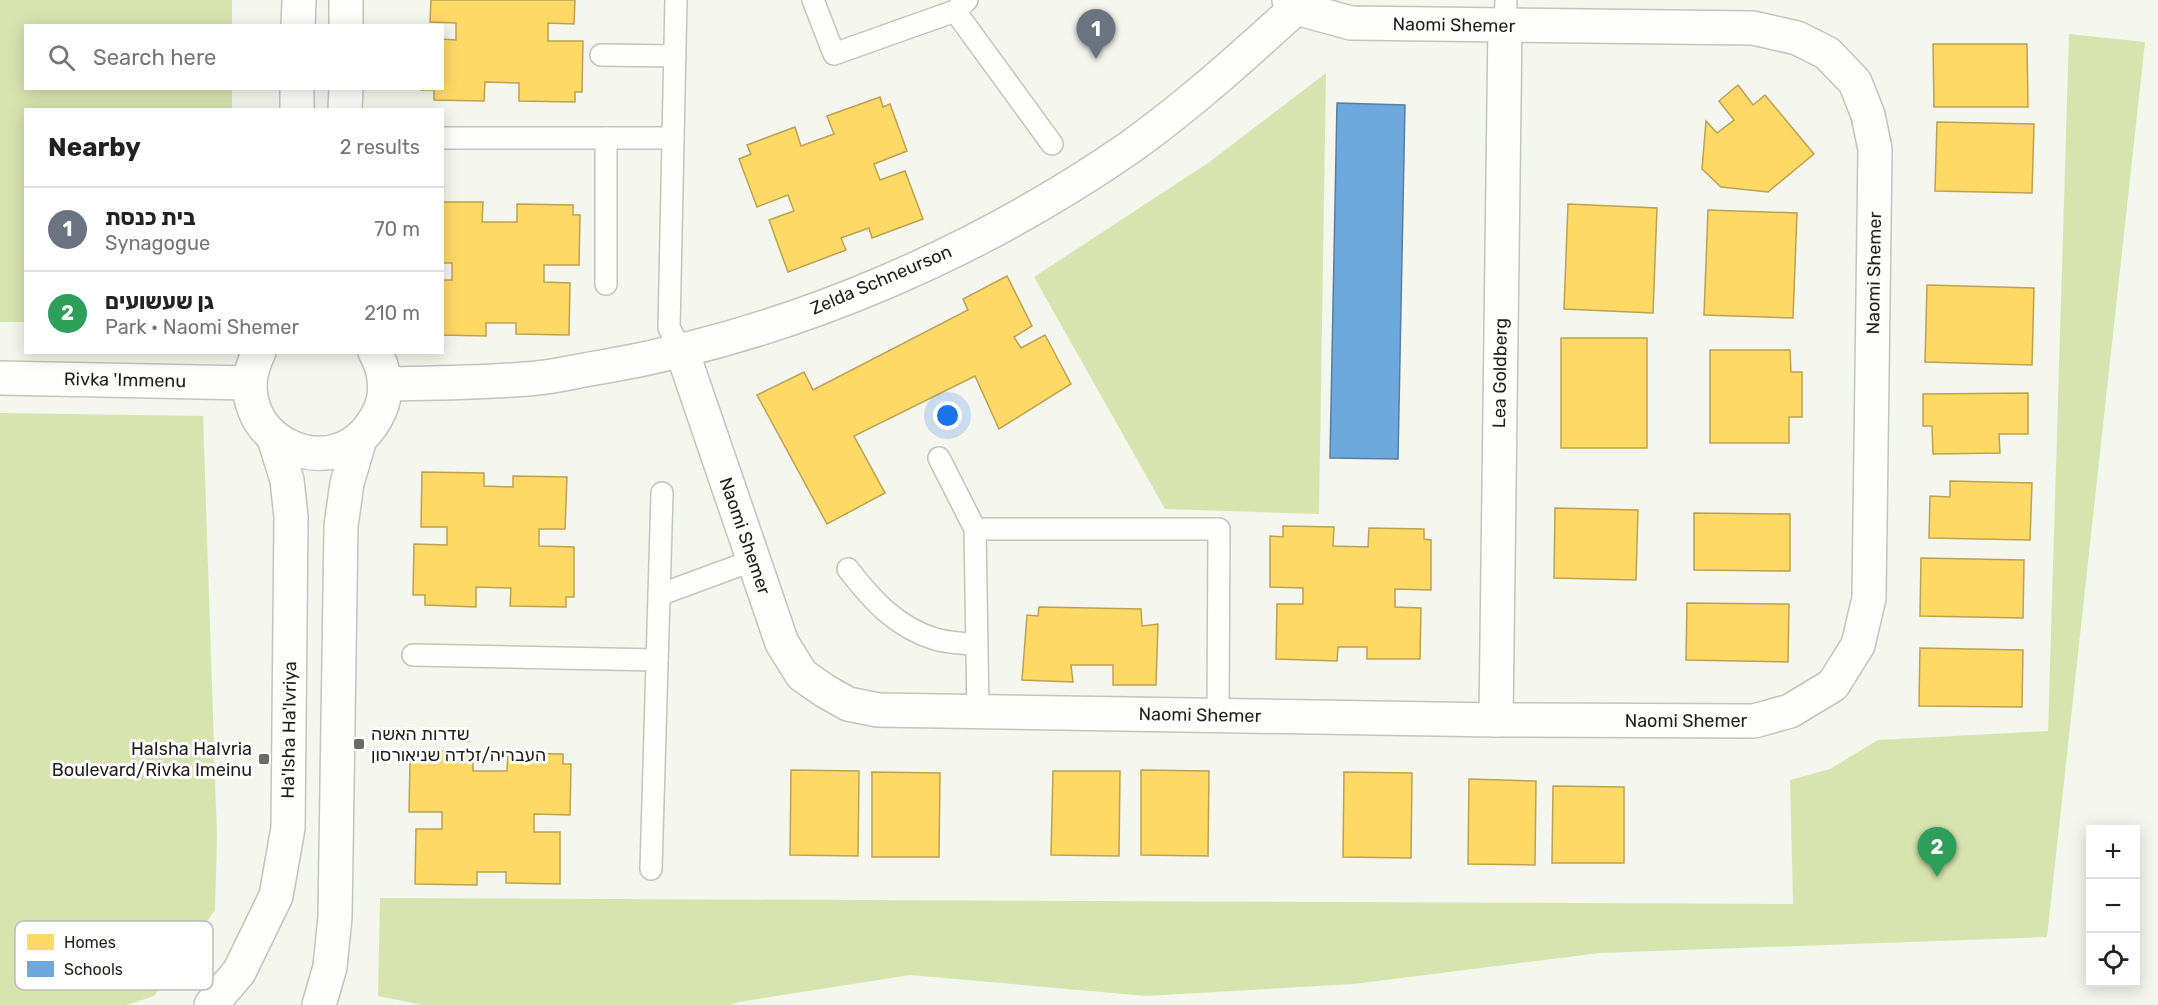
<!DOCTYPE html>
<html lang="en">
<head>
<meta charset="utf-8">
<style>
  :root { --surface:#fff; --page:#f2f2f2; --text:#222; --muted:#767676; --line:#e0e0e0; --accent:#0b8043 }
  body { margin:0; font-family:Rubik,"Noto Sans Hebrew",sans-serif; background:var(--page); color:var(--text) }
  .controls { position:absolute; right:18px; bottom:18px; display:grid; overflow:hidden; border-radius:0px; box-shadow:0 3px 15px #0003 }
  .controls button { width:54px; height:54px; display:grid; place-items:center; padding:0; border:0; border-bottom:2px solid var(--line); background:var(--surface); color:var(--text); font:30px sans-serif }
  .you { position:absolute; left:948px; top:416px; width:21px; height:21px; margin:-15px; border:4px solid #fff; border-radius:50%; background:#1a73e8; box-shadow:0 0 0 9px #1a73e833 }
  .badge { display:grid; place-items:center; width:39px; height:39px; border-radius:50%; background:var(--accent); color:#fff; font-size:20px; font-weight:700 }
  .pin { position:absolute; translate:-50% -50px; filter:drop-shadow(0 2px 3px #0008) }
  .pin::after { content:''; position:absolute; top:32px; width:21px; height:18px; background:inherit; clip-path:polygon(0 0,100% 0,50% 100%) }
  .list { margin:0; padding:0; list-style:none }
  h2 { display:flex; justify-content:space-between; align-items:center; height:78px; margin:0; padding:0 24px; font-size:26px }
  h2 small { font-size:20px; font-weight:400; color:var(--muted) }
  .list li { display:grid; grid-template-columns:39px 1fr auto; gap:18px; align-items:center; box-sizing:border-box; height:84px; padding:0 24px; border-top:2px solid var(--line) }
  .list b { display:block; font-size:22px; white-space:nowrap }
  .list p { margin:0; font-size:20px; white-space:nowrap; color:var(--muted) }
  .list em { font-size:20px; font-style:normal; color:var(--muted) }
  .icon { flex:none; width:33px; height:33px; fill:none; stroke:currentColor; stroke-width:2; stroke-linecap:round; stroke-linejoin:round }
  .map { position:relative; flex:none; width:2158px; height:1005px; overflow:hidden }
  .search { position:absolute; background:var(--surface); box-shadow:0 3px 15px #0003; left:24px; top:24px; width:420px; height:66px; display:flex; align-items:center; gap:15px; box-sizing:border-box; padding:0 21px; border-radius:0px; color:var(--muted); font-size:22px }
  .panel { position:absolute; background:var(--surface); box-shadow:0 3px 15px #0003; left:24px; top:108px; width:420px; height:246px; border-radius:0px }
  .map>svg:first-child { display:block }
</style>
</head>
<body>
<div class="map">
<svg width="2158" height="1005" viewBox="0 0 2158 1005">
  <rect width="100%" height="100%" fill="#f5f6ee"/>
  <g fill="#d8e4b0">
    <path d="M0,0H232V25L26,26V88L232,89V109L26,110L25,322H0Z"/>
    <path d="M2069,34L2145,42L2047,937L1600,953L1354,984L1146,996L910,975L739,1002L730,1005H423L378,996L380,898L1793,904L1790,780L1830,769L1878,740L2048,731Z"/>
    <path d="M1326,73L1319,514L1165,509L1034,277L1208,163Z"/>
    <path d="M0,413L203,416L217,837L215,910L154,996L127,1005H0Z"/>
  </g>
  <g fill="#ffd966" stroke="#bca250" stroke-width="1.5">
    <path d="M431,0H575L574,24L548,23V41H583L582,92H575V102L519,101V83L485,82L484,101L434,100V90H421V88H442V39L456,40V23L430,22Z"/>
    <path d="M1933,44H2027L2028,107H1934Z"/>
    <path d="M1738,85L1753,105L1765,95L1814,154L1768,192L1721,187L1702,169L1706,121L1717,133L1734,120L1719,101Z"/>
    <path d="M880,97L883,107L890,104L907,151L874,164L880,180L905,171L923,219L872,238L869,228L841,238L846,250L788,272L769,220L794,211L788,195L757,207L739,159L751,154L747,145L795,127L801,146L834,134L827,116Z"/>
    <path d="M1937,122L2034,124L2032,193L1935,191Z"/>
    <path d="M442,202H483L482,222H517V204L573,205V215H580L579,265H544V282L570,283L569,335L516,334V323H486V336L442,335V280H452V263H442Z"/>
    <path d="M1568,204L1657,208L1653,313L1564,309Z"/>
    <path d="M1708,210L1797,213L1793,318L1704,315Z"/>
    <path d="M1007,276L1032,326L1014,337L1021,348L1045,335L1071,384L999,429L975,376L854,436L885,493L827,524L757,395L804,372L813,390L968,310L963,299Z"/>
    <path d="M1927,285L2034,288L2032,365L1925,362Z"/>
    <rect x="1561" y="338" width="86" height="110"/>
    <path d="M1710,350H1790L1791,372H1802V417H1789V443H1710Z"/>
    <path d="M2028,393V434H1999L2000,453L1933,454L1932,426H1923V394Z"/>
    <path d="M422,472L484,473V486L513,487V476L567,477L565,529H539V546L574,547V597H566V607L510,606L511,588L476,587V607L425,605V595H413L414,544L447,545V527H421Z"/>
    <path d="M1950,481L2032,483L2030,540L1929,538L1930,496L1950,497Z"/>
    <path d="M1555,508L1638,510L1636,580L1554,578Z"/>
    <path d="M1694,513L1790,514V571L1694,570Z"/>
    <path d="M1283,526L1334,527L1333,546L1368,547L1369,528L1424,529V539L1431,540V590L1395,589V607L1421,608L1420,659H1367V647H1338L1337,661L1276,659L1277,604H1303V588L1270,587V536L1283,537Z"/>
    <path d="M1921,558L2024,560L2023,618L1920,616Z"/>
    <path d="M1687,603L1789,604L1788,662L1686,660Z"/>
    <path d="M1039,607L1141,609L1142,626L1158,624L1156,685H1113V665H1071L1073,682L1022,680L1027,615L1038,616Z"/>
    <path d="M1920,648L2023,650L2022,707L1919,706Z"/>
    <path d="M422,751H473V771H507L508,753L563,754V764H571L570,815L534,814V832H560V884L506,883V872H477V885L415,884L416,829H442V812H409L410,761H422Z"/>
    <path d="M791,770L859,771L858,856L790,855Z"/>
    <path d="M1141,770L1209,771L1208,856L1141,855Z"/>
    <path d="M1053,771H1120L1119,856L1051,855Z"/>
    <path d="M872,772L940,773L939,857H872Z"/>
    <path d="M1344,772L1412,773L1411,858L1343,857Z"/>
    <path d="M1469,779L1536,781L1535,865L1468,864Z"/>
    <path d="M1553,786L1624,787V863H1552Z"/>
  </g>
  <path fill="#6fa8dc" stroke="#577fa2" stroke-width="1.5" d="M1337,103L1405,105L1398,459L1330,458Z"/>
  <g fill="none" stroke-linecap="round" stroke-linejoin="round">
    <defs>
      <g id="lane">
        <path d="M676,0L669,328L682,351"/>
        <path d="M813,0L834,54L955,11L967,0"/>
        <path d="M955,11L1052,144"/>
        <path d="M1505,25L1506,0"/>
        <path d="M601,55L675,56"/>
        <path d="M442,138H673"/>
        <path d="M606,284V138"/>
        <path d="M939,458L975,529"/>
        <path d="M848,569C872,600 896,627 935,639C948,643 964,643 977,645"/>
        <path d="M659,595L754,560"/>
        <path d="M413,655L657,660"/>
        <path d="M978,711L975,529H1219L1218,715"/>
        <path d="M651,869L662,493"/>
      </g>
      <g id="street">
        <path d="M682,351L782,643L802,675L825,691L848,704L878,710L1496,720L1754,721L1790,711L1833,685L1858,645L1869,598L1875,149L1868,115L1855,82L1827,53L1797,38L1753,28L1351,23L1296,8L1289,0"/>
        <path d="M0,378L250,383"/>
        <path d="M385,384C436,383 487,383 537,378C559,376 581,370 602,367C788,335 974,255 1129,148C1188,106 1242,57 1296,8"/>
        <path d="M1496,720L1505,25"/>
      </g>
      <g id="secondary">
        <path d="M298,26L299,0"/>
        <path d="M346,26V0"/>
        <path d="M297,110V88"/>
        <path d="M345,110L346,88"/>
        <path d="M259,352C216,436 340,499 380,410C388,392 385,369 375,352"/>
        <path d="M211,1005L239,972L276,896L288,828L291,517L287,480L274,438"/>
        <path d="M319,1005L330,967L335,917L341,526L347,483L360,439"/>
      </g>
    </defs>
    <use href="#lane" stroke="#c2c4be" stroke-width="24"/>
    <use href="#street" stroke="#c2c4be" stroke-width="36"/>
    <use href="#secondary" stroke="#c2c4be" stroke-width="36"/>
    <use href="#lane" stroke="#fefefc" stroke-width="21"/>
    <use href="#street" stroke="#fefefc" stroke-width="33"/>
    <use href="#secondary" stroke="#fefefc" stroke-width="33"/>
  </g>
  <g fill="#6a6b65" stroke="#fff" stroke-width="2">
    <rect x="353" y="738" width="12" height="12" rx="3"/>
    <rect x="258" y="753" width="12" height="12" rx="3"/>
  </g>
  <g text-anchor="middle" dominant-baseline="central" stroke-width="6" stroke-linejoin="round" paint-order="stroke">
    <g font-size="18" fill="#1f201b" stroke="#fff">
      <text transform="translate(1454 25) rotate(1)">Naomi Shemer</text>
      <text transform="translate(1874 273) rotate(-89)">Naomi Shemer</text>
      <text transform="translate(881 280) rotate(-23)">Zelda Schneurson</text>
      <text transform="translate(1500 373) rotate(-89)">Lea Goldberg</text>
      <text transform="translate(125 380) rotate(1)">Rivka 'Immenu</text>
      <text transform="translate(745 536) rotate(71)">Naomi Shemer</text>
      <text transform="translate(1200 715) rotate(1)">Naomi Shemer</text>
      <text x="1686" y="721">Naomi Shemer</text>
      <text transform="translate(289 730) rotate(-89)">Ha'Isha Ha'Ivriya</text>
    </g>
    <g font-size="18" fill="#1f201b" stroke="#fff" text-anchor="start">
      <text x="371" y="734">שדרות האשה<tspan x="371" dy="21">העבריה/זלדה שניאורסון</tspan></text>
      <text x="252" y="749" text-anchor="end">HaIsha HaIvria<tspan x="252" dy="21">Boulevard/Rivka Imeinu</tspan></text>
    </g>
  </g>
  <rect x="15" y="921" width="198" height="69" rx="9" fill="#fff" stroke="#bcbcbb" stroke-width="1.5"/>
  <rect x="27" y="934" width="27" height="16" fill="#ffd966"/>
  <rect x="27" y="961" width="27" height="16" fill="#6fa8dc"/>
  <g font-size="16" fill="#1f201b">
    <text x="64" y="948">Homes</text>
    <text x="64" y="975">Schools</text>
  </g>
</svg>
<div class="controls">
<button>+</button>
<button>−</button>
<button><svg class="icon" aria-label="locate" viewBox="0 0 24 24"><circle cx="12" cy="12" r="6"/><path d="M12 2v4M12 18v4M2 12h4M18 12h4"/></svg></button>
</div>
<div class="you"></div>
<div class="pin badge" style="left:1096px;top:59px;background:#6b7280">1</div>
<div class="pin badge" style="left:1937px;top:877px;background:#2e9e5b">2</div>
<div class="search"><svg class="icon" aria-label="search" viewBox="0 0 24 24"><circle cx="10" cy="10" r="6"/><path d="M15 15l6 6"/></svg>Search here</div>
<section class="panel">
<h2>Nearby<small>2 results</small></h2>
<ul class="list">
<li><span class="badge" style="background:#6b7280">1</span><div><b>בית כנסת</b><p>Synagogue</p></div><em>70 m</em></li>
<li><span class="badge" style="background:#2e9e5b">2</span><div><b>גן שעשועים</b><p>Park · Naomi Shemer</p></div><em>210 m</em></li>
</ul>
</section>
</div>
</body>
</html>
